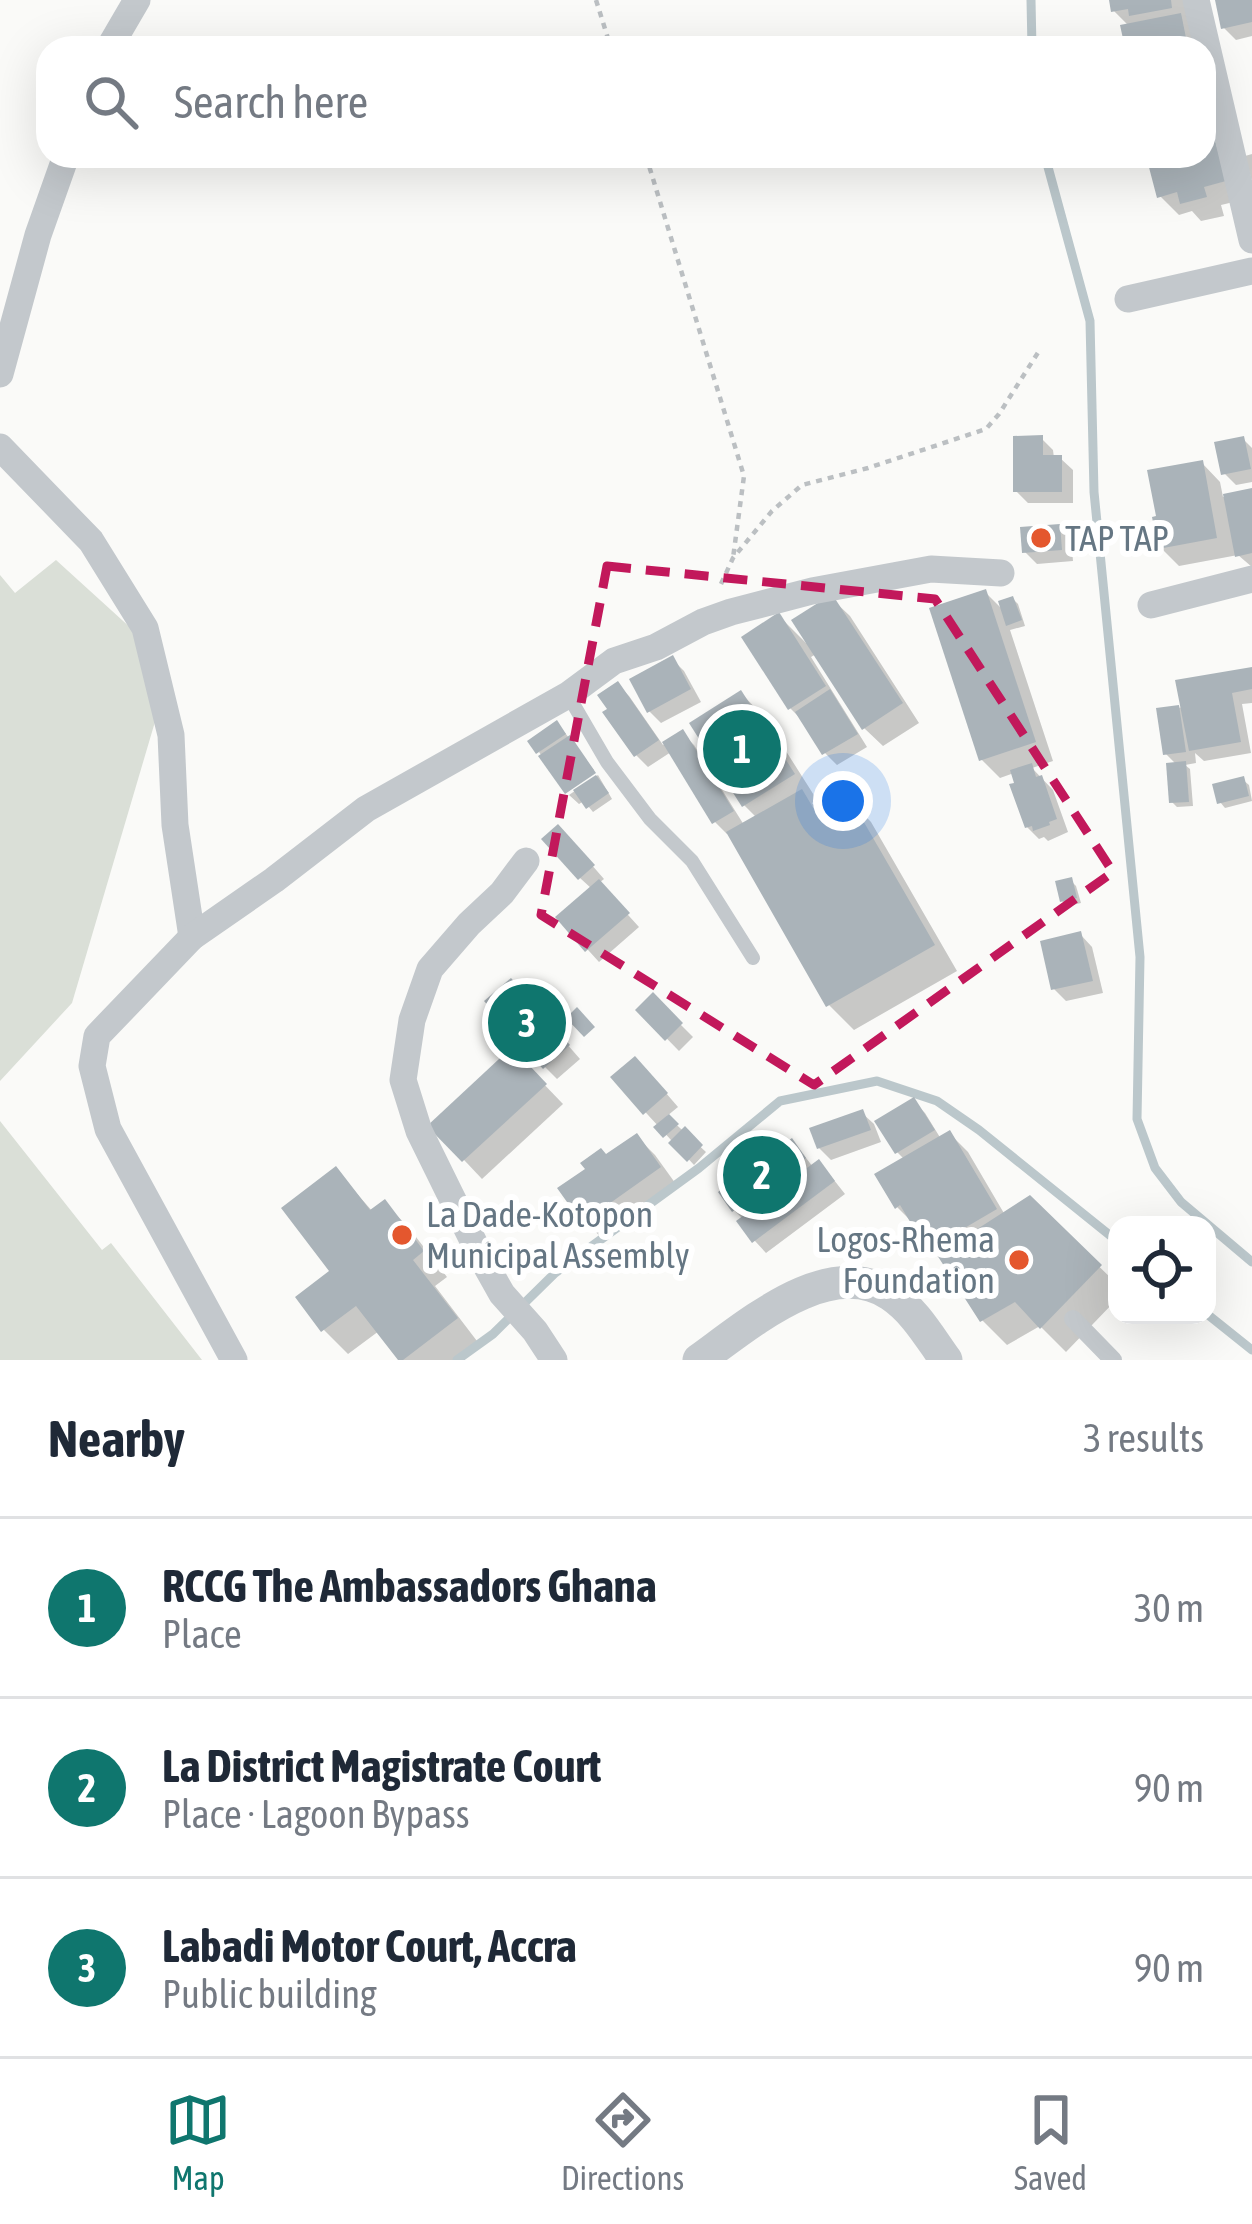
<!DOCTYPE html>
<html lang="en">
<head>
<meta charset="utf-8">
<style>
  :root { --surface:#fff; --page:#f2f2f3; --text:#1f2937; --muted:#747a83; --line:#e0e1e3; --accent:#0f766e }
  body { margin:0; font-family:"Asap Condensed",sans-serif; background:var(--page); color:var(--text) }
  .controls { position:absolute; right:36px; bottom:36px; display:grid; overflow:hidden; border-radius:24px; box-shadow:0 12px 48px #0002 }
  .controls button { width:108px; height:108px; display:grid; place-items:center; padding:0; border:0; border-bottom:3px solid var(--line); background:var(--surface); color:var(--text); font:60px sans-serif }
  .you { position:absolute; left:843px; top:801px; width:42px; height:42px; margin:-30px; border:9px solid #fff; border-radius:50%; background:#1a73e8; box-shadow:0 0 0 18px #1a73e833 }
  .badge { display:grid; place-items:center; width:78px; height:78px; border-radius:50%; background:var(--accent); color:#fff; font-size:39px; font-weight:700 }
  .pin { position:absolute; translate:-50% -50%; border:6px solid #fff; box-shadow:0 3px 12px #0006 }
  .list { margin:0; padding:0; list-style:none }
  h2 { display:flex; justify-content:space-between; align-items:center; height:156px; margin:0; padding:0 48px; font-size:51px }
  h2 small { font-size:39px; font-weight:400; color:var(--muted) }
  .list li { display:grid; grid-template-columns:78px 1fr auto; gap:36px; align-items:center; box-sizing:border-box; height:180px; padding:0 48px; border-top:3px solid var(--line) }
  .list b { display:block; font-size:45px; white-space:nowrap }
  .list p { margin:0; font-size:39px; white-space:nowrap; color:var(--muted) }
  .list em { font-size:39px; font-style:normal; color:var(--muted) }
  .icon { flex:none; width:66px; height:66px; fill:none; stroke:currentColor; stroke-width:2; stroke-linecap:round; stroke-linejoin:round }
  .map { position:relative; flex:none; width:1252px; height:1360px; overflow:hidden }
  .search { position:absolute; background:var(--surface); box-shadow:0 12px 48px #0002; left:36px; right:36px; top:36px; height:132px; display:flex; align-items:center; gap:30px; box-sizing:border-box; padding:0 42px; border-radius:36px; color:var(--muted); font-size:45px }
  .sheet { height:696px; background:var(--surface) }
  nav { display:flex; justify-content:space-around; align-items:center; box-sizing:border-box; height:168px; border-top:3px solid var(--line); background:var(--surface); font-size:33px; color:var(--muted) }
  nav a { display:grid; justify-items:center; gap:6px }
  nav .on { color:var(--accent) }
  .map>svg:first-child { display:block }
</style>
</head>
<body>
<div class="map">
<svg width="1252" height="1360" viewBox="0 0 1252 1360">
  <rect width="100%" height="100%" fill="#fafaf8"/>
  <g fill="#dadfd7">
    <path d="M56,560L133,630L157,715L72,1003L0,1081V575L15,593Z"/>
    <path d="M0,1121L102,1250L111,1243L202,1360H0Z"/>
  </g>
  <g fill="#0003">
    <path d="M1112,0H1207L1201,48H1128L1129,26L1114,11Z"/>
    <path d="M1218,0H1252V36L1236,40L1224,28Z"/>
    <path d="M1204,137L1242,200L1221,205L1224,216L1201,221L1192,211L1179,215L1160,196L1150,156H1204Z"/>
    <path d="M1252,154V182L1245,156Z"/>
    <path d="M1041,438L1053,450L1054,458H1060L1073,470V503H1028L1016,491Z"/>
    <path d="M1243,439L1252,448V482L1236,485L1224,473Z"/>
    <path d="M1202,463L1220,482L1223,497L1252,491V567L1238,555L1179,566L1160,547Z"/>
    <path d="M1059,527L1071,539L1073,561L1037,564L1025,552Z"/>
    <path d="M986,593L1005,612L1013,599L1018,604L1025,626L1010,630L1053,761L1032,768L1053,790L1068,832L1048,841L1044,837L1039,839L1027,827L1014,773L1000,778L981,759Z"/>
    <path d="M831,598L850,616L919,723L883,746L864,728L816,654L811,657L867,747L837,765L825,753L806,724L790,708L779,616L806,643Z"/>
    <path d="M672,659L684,671L701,702L661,723L649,711Z"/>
    <path d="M1252,671V703L1242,704L1251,753L1204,761L1195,753L1196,763L1185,765L1190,769L1193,806L1177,807L1172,802L1177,765L1166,754L1159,711L1184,707Z"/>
    <path d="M617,684L629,696L663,745L682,733L694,745L744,825L757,818L744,805L741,693L765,718L817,800L812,803L821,812L847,797L871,822L957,971L854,1030L829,1005L729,833L727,834L715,822L671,752L648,767L636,755Z"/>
    <path d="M562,729L594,770L565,790L539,752Z"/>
    <path d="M598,775L612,799L593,812L584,801L579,804L569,795Z"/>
    <path d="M1243,780L1249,785L1252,801L1225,808L1220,802Z"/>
    <path d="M570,840L604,879L599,883L639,927L599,962L559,918L592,889L580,878Z"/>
    <path d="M1071,881L1076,886L1081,903L1068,906L1062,901Z"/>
    <path d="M1080,934L1092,947L1103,993L1066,1001L1054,989Z"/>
    <path d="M523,994L580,1059L557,1079L545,1067Z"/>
    <path d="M653,997L693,1037L679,1051L639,1010Z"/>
    <path d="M512,1051L563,1104L482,1179L432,1126Z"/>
    <path d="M647,1071L678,1107L667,1116L706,1152L694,1165L614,1078Z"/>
    <path d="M913,1101L925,1113L941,1139L950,1134L968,1152L1005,1215L1030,1199L1117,1284V1299L1066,1352L1040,1326L1007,1345L982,1320L948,1266L929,1248L917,1227L897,1207L905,1160L897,1152Z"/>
    <path d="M862,1113L874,1124L881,1142L831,1160L819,1148Z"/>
    <path d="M636,1136L655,1155L678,1187L603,1239L584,1221L606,1157Z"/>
    <path d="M803,1154L813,1167L830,1175L845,1194L766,1253L755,1241L743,1219L734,1210Z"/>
    <path d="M336,1170L373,1212L385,1203L409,1228L447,1277L435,1286L480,1345L460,1360H401L379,1331L348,1354L324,1330L333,1271Z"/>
  </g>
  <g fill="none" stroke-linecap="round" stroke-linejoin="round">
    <g stroke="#bbc7cb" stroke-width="9">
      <path d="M1031,0L1032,48"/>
      <path d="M1045,156L1090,321L1094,492L1140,957L1137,1119L1155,1168L1181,1202L1252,1262"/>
      <path d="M1207,1314L1252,1350"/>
      <path d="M457,1360L493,1334L555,1273L699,1168L780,1101L877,1081L937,1101L979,1130L1117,1241"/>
    </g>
  </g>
  <g fill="#aab3b9">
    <path d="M1109,0H1171L1172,8L1129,16L1128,9L1111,12Z"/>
    <path d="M1215,0H1252V22L1221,29Z"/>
    <path d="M1181,13L1188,48H1125L1120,25Z"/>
    <path d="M1213,132L1226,181L1204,187L1207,197L1180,204L1177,192L1157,198L1146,156H1204V134Z"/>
    <path d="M1043,435V455H1062V492H1013V436Z"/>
    <path d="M1244,436L1251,469L1221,475L1214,442Z"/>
    <path d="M1203,460L1217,538L1158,549L1152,517L1156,516L1147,470Z"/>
    <path d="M1252,488V553L1235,557L1223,494Z"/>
    <path d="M1060,524L1062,550L1022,553L1020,527Z"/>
    <path d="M986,589L1036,742L979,761L929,608Z"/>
    <path d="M832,594L903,703L862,730L791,620Z"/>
    <path d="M1013,596L1022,620L1006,626L998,601Z"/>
    <path d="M779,612L826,686L788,710L741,637Z"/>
    <path d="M673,655L691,689L647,713L629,679Z"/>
    <path d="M1252,667V689L1232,693L1241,742L1189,751L1175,680Z"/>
    <path d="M618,681L659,740L634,757L602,712L607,709L597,695Z"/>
    <path d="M830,689L858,734L822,755L795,712Z"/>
    <path d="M741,690L795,774L742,807L689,723Z"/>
    <path d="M1179,705L1186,752L1163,755L1156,708Z"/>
    <path d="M557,720L566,734L536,754L527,741Z"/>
    <path d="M683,729L734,811L712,824L662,742Z"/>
    <path d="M570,735L596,773L565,794L538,756Z"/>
    <path d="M1186,761L1189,802L1169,803L1166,763Z"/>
    <path d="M1032,763L1036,777L1042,775L1057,819L1049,822L1050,825L1033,831L1032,826L1025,828L1009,784L1014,783L1010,770Z"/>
    <path d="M596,775L609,793L586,809L573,790Z"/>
    <path d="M1244,776L1249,796L1217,804L1212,784Z"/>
    <path d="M802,789L815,811L847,793L935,945L826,1007L726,832Z"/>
    <path d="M558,824L595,865L578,880L541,839Z"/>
    <path d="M1072,877L1077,898L1060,902L1055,881Z"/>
    <path d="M599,879L630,913L585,952L555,917Z"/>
    <path d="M1081,931L1093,981L1051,990L1040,941Z"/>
    <path d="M511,978L570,1045L543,1069L484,1001Z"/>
    <path d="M653,992L683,1023L665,1041L635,1010Z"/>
    <path d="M577,1007L595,1027L584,1037L566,1018Z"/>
    <path d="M512,1047L547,1084L462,1162L427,1126Z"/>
    <path d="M635,1056L668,1093L643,1115L610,1077Z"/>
    <path d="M914,1097L935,1130L895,1154L874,1121Z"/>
    <path d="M863,1109L871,1130L817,1149L809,1128Z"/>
    <path d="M669,1114L679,1124L663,1138L653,1127Z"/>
    <path d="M685,1126L703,1145L687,1162L668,1143Z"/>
    <path d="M950,1130L997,1209L927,1250L900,1205L895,1209L874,1174Z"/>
    <path d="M637,1133L661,1167L582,1223L557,1188L585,1169L580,1163L601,1148L606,1154Z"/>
    <path d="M792,1138L806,1158L732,1212L718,1192Z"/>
    <path d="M819,1159L835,1181L752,1243L736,1221Z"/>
    <path d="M336,1166L370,1210L385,1199L424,1251L413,1260L458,1318L403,1360H398L356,1306L321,1332L295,1297L329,1271L281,1208Z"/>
    <path d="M1030,1195L1102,1265L1040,1329L1015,1302L980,1322L937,1255Z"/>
  </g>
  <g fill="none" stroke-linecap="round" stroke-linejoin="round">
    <g stroke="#bbbfc2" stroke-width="4.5" stroke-dasharray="6 6" stroke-linecap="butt">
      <path d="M596,0L611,48"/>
      <path d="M646,156L744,476L733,558"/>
      <path d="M721,584L733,558L772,511L802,485L868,468L986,429L999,414L1039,351"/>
    </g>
    <path stroke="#c3c8cc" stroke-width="14" d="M568,695L607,762L650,819L692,861L753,958"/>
    <path stroke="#c3c8cc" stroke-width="18" d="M1073,1319L1113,1360"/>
    <g stroke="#c3c8cc" stroke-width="27">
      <path d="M1196,0L1252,240"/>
      <path d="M109,48L137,0"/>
      <path d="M1128,299L1252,271"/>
      <path d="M0,374L38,235L66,156"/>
      <path d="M0,447L91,541L145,628L171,735L175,825L192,937"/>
      <path d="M1151,605L1252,579"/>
      <path d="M526,861L502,893L469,924L430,969L412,1020L403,1080L419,1131L480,1255L502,1294L535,1331L554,1360"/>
      <path d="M234,1360L108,1129L92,1066L97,1036L192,937L274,880L366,809L568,695L614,661L656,647L703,622L731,612L812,591L931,569L1001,573"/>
    </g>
    <path stroke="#c3c8cc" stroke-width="33" d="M699,1360C748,1325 830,1253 891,1295C915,1311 930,1338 946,1360"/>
  </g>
  <path fill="none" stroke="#c2185b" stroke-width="9" stroke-dasharray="24 15" stroke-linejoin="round" d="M607,566L935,599L1113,872L814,1085L541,915Z"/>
  <g fill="#e4572e" stroke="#fff" stroke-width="4.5">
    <circle cx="1041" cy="538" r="12"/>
    <circle cx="402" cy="1235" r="12"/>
    <circle cx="1019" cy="1260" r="12"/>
  </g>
  <g text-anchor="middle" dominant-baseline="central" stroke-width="12" stroke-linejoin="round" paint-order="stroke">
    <g font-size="36" fill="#657683" stroke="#fff" text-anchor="start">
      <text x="1065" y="538">TAP TAP</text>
      <text x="426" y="1214">La Dade-Kotopon<tspan x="426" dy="41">Municipal Assembly</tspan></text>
      <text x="995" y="1239" text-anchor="end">Logos-Rhema<tspan x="995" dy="41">Foundation</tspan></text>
    </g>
  </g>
</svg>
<div class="controls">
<button><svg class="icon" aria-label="locate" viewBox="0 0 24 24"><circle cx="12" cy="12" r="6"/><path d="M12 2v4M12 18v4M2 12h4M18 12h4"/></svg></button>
</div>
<div class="you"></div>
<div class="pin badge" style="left:742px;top:749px">1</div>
<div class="pin badge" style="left:762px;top:1175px">2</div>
<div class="pin badge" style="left:527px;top:1023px">3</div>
<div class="search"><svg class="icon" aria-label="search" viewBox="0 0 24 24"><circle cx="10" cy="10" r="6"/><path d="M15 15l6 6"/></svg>Search here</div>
</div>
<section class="sheet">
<h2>Nearby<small>3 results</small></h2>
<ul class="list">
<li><span class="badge">1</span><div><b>RCCG The Ambassadors Ghana</b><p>Place</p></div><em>30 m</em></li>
<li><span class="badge">2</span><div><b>La District Magistrate Court</b><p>Place · Lagoon Bypass</p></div><em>90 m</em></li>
<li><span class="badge">3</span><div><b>Labadi Motor Court, Accra</b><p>Public building</p></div><em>90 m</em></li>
</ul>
</section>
<nav>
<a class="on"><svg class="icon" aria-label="map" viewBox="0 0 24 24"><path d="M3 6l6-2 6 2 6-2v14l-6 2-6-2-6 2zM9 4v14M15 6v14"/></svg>Map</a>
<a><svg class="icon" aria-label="directions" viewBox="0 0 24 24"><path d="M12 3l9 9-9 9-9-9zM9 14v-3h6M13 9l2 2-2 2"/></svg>Directions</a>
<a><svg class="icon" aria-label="saved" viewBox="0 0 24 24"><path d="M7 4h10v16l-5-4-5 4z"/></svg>Saved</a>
</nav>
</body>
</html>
